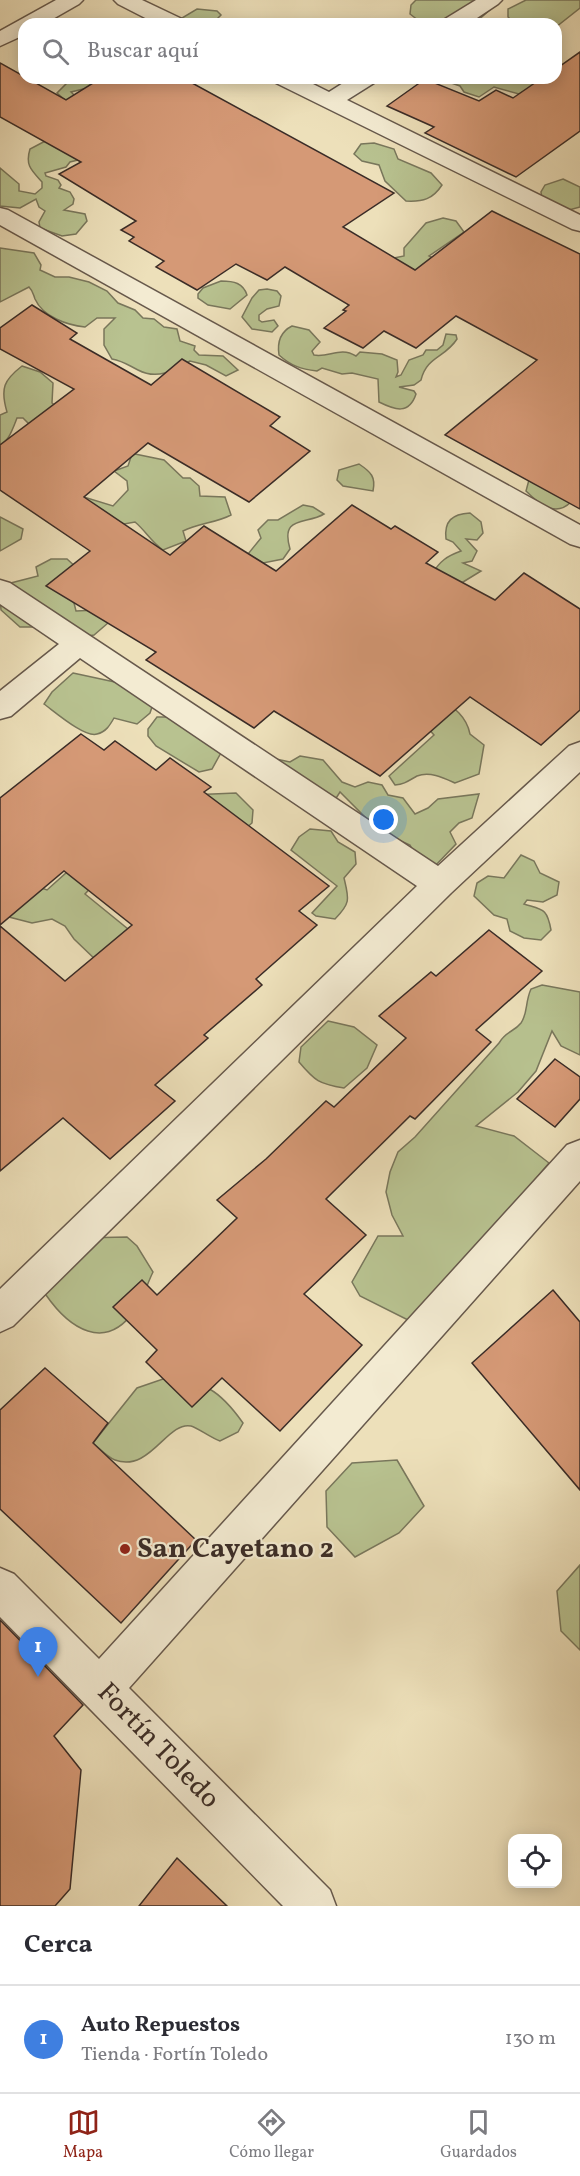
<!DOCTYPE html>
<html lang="es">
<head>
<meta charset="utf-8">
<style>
  :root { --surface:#fff; --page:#f2f2f3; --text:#2b2b33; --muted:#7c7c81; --line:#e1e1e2; --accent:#8f2418 }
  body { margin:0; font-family:Vollkorn,serif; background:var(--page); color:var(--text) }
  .controls { position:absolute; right:18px; bottom:18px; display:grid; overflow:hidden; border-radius:12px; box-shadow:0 3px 15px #0003 }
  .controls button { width:54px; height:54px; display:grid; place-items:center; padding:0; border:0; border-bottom:2px solid var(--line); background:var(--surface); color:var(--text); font:30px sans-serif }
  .you { position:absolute; left:384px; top:820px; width:21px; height:21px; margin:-15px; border:4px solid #fff; border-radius:50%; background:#1a73e8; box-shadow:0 0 0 9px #1a73e833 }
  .badge { display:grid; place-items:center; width:39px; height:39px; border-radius:50%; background:var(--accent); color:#fff; font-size:20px; font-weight:700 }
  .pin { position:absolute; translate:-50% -50px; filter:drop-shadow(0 2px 3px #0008) }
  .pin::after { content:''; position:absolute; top:32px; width:21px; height:18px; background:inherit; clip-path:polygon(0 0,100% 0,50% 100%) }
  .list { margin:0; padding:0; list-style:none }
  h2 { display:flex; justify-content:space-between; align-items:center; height:78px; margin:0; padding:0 24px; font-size:26px }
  h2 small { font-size:20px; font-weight:400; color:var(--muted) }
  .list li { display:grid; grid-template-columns:39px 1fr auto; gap:18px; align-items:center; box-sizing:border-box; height:108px; padding:0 24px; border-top:2px solid var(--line) }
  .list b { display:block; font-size:22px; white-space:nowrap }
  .list p { margin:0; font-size:20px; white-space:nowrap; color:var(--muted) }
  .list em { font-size:20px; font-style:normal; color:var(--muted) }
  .icon { flex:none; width:33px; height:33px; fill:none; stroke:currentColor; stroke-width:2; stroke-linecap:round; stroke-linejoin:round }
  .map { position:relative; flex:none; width:580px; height:1906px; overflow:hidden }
  .search { position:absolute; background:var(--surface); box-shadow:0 3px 15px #0003; left:18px; right:18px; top:18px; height:66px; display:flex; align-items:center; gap:15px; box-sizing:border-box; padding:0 21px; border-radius:18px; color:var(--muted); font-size:22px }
  .sheet { height:186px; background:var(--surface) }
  nav { display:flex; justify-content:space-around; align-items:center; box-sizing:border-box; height:84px; border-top:2px solid var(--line); background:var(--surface); font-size:16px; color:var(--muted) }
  nav a { display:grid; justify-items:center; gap:3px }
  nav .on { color:var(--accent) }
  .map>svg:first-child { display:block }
</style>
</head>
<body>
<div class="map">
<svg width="580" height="1906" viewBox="0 0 580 1906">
  <rect width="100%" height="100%" fill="#ede0ba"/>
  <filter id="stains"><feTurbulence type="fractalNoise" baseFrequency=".00333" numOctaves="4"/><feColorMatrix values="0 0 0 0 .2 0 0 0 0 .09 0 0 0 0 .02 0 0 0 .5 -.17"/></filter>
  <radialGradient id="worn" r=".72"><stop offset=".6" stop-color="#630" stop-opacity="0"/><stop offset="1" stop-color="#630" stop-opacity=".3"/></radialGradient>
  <g fill="#b8c290" stroke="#79775c" stroke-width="1.5">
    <path d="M416,0H499L500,1L476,22L465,24H423L410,14L411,5Z"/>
    <path d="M526,0H580V8L556,27V24H515L508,17V9Z"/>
    <path d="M197,9L217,11L221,15L212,24H184L181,22L182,18Z"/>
    <path d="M85,78H97L94,81L100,85L71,92L78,99L65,100L57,93L67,83Z"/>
    <path d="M437,78H538L539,83L519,94L494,87L479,97L464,92L460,86Z"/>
    <path d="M51,138L86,164L78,160L70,162L66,167L45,173L46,176L58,180L61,185L59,188L70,192L74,199L73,204L64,210L85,214L87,221L76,234L62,236L40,228L39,222L45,211L39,207L36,199L20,208L0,206V168L19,184V191L35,194L42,188V182C31,170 25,165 30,149Z"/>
    <path d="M374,143L394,149L398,159L431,173L442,185C433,199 423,202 406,201L385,181L379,165L362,161L354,154L361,144Z"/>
    <path d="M563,179L580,187V207L569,210L542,199L541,192L545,185Z"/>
    <path d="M443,218L456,221L464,232L429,256L448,267L425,292L394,258L404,256V248L426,223Z"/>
    <path d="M0,248L34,253L41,265L40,270L55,277H69L89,282L107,291L118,303L135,310L143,318L154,319L164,327L177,329L180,341L195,346L194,350L199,355L223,356L238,370L226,376L206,365L190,361C173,371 157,380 138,370C128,365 123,361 112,359L104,345V329L115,318H97L85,327C67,325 43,317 35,299C33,294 33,291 29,287L0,302Z"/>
    <path d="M221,281C234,281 243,283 247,295L230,309L208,305L198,298V294L203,288Z"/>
    <path d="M267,289L277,291L281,296L279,306L267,309L259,315V320L262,322L274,320L278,326L272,332L252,329L242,317L252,298L259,290Z"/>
    <path d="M292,326L309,330L320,342L312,351L314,355C329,358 340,346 356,356L360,352L382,354L397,360L398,372L396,377L401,375L409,360L423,355L426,350H437L443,345L446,334L456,335L457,339C445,358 427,356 421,380L414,385L399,387L414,391L416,394C409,415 395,410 379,402L378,379L352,373L342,374L322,368L317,371C301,369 291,366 279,355C277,342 280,332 292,326Z"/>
    <path d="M22,366L40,372L53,383L52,403L57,407L29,424L23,418H17C13,428 9,441 0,445V415L7,412C0,388 4,380 22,366Z"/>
    <path d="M135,454L164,460L183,478H190L199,486L200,496L225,497L231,515C216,523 199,523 183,531L186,541L163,550C151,542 146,531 135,522L124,524L73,501L84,497L113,506L128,490L127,481L114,471L128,466L131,457Z"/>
    <path d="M359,464C371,472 376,477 373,491L343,486L337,480L339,470Z"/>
    <path d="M530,476L571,502C555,518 538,503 526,491Z"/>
    <path d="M303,505L313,507L324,514C306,525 280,515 290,549L283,559L263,563L248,554L261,538L258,530L268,520H278Z"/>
    <path d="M470,513L481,522L483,533L477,540L466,539L477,551L472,561L463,563L481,571L450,590L432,574C440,561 447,556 461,551L453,542L446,539C444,521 452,514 470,513Z"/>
    <path d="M0,517L23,529L21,539L0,551Z"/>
    <path d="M51,559H67L78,569L74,603L76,611L97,610L108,623L94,635L59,641L51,639L45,627H20L1,610L0,596L7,584L38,576L36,567Z"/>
    <path d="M73,673L124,684L153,704L150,713L137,724L114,718C110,725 106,732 97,734C85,738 55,712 44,704L52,692Z"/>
    <path d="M435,695C451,706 466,714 470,734L484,745L479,774L455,783C444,778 430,771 417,776C408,781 405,784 395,785L389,776L434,735L418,717Z"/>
    <path d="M157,717H168L191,729V733L206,738L222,751L212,769L199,772L156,746L148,736V729Z"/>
    <path d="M300,756L323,760L342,782L355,787L368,782L382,785L388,795L403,798L415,814L428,808L438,799L479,794L472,818L459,823L450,832L456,844L434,867L417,858L410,845L379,831L340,792L333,803L276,759L290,762Z"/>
    <path d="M236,793L253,810L252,823L166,897L192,919L191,926L174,937L155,935L115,964L98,962L74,939L65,926L52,919L32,923L9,917L0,909V858L15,869L21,881L47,890L66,873L80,866L91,868L97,881L85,894L133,933L147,921L159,904L147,887L165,814L189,795Z"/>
    <path d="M310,829L331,831L338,842L355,852L356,864L344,878C349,899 351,903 335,919L316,916L312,913L337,886L291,850L299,837Z"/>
    <path d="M521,855L534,861L540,873L559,882L557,895L543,902L527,900L524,904C543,910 547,908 551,930L541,940L524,938L510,931L507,919L494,915L474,896L477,883L488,876L504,878Z"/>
    <path d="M542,985L580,992V1055L561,1046L552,1031L536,1071L518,1092L476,1126L514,1136L549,1163L414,1323L360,1296L352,1282L378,1236H403L392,1215L386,1192L390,1172L398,1152L415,1137L499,1043C506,1031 514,1032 521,1023C528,1013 525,1002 531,989Z"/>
    <path d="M328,1021L354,1027L377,1045L367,1068L344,1088C319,1084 315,1081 299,1062L301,1047Z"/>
    <path d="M127,1237L137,1246L153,1272C147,1284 143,1299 135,1310C105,1353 69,1328 46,1295L50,1267L80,1238Z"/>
    <path d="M163,1379C204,1381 219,1389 243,1423L238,1432L220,1441C211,1438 198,1428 191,1426C167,1421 150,1473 115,1460C107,1457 99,1448 93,1443L137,1388Z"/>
    <path d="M397,1460L424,1506L399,1533L355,1557L327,1527L326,1491L352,1463Z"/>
    <path d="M580,1565V1650L561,1631L557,1591Z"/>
  </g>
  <g fill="#d59976" stroke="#3a2c27" stroke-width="1.5">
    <path d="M580,52V131L516,177L425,133L434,127L387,106L425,79L479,101L496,90L513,98L542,78H556V69Z"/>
    <path d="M0,63L66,100L101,78H183L394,193L343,227L415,270L492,211L580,254V509L445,435L537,360L456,316L416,348L384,331L363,348L324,328L346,311L343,310L349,305L285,267L267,280L236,264L197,290L156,267L164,261L129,241L134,237L121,230L136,221L59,174L81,162L0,117Z"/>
    <path d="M32,305L77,333L70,339L151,385L182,359L280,417L270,426L310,451L249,502L148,443L84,497L170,555L204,526L276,571L352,505L391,529L395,526L438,552L426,563L495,600L524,573L580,609V710L541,745L470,697L380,776L274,711L254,728L146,660L156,652L46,586L90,551L0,490V445L74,389L0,349V328Z"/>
    <path d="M81,734L104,750L115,741L156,770L170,758L211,787L204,792L329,886L299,911L317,925L256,979L262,985L204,1035L208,1038L155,1085L175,1101L110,1159L63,1118L0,1171V926L65,981L132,925L64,871L0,925V798Z"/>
    <path d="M489,930L542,971L476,1030L491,1042L415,1119L410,1116L326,1199L366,1235L304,1294L362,1345L280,1431L222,1378L192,1407L146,1362L157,1350L113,1307L142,1280L157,1295L237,1218L217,1200L266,1159L326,1101L334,1107L406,1038L379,1016L431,972L436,976Z"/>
    <path d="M555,1059L580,1077V1099L555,1127L517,1099Z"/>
    <path d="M553,1290L580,1322V1490L472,1363Z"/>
    <path d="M45,1368L108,1423L93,1443L196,1540L121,1623L0,1509V1410Z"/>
    <path d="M0,1620L83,1705L54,1736L81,1770L70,1889L55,1906H0Z"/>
    <path d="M177,1858L227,1906H139Z"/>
  </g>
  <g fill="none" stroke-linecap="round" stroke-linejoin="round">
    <defs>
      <g id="minor">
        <path d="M56,0H83L79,4L44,24H24V35L0,46V31Z"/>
        <path d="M114,0H142L182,19L185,24H157L118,4Z"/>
        <path d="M476,0H502L498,4L468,24H442L445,19Z"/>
        <path d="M273,78H301L329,92L351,78H377L374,83L347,100L580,215V231L572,229L276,83Z"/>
        <path d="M0,208L8,210L580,525V547L570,544L0,225Z"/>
        <path d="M0,580L10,583L438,866L569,746L580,742V772L451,893L13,1326L0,1332V1289L417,886L80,658L11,716L0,719V691L59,644L0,604Z"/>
        <path d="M580,1140V1181L129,1688L330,1890L336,1906H283L0,1617V1568L14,1574L99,1659L567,1145Z"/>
      </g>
    </defs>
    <use href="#minor" stroke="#67594c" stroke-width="3"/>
    <use href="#minor" fill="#f3ebd2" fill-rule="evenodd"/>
  </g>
  <circle fill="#8f2418" stroke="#f3ebd2" stroke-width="2" cx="125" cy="1549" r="6"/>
  <g text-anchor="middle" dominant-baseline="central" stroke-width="4.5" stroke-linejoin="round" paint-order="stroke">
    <g font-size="28" font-weight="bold" fill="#3a2c27" stroke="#f3ebd2" text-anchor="start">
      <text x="137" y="1549">San Cayetano 2</text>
    </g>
    <g font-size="28" fill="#3a2c27" stroke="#f3ebd2">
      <text transform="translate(158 1746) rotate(46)">Fortín Toledo</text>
    </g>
  </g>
  <rect width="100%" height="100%" filter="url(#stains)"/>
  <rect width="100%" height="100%" fill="url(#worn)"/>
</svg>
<div class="controls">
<button><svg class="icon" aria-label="locate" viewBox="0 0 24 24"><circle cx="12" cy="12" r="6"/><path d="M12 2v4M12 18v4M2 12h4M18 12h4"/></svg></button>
</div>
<div class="you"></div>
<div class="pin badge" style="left:38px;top:1677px;background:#3f7fe0">1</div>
<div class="search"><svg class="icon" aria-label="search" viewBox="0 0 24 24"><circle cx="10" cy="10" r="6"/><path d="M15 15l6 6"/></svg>Buscar aquí</div>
</div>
<section class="sheet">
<h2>Cerca<small></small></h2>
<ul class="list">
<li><span class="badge" style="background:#3f7fe0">1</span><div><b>Auto Repuestos</b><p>Tienda · Fortín Toledo</p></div><em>130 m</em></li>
</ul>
</section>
<nav>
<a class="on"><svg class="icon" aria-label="map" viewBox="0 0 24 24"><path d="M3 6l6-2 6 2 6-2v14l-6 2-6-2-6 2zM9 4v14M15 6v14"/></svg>Mapa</a>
<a><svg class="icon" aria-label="directions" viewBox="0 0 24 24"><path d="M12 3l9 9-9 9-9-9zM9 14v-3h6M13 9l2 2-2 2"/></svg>Cómo llegar</a>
<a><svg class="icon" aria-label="saved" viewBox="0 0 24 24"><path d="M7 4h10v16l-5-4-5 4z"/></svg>Guardados</a>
</nav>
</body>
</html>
